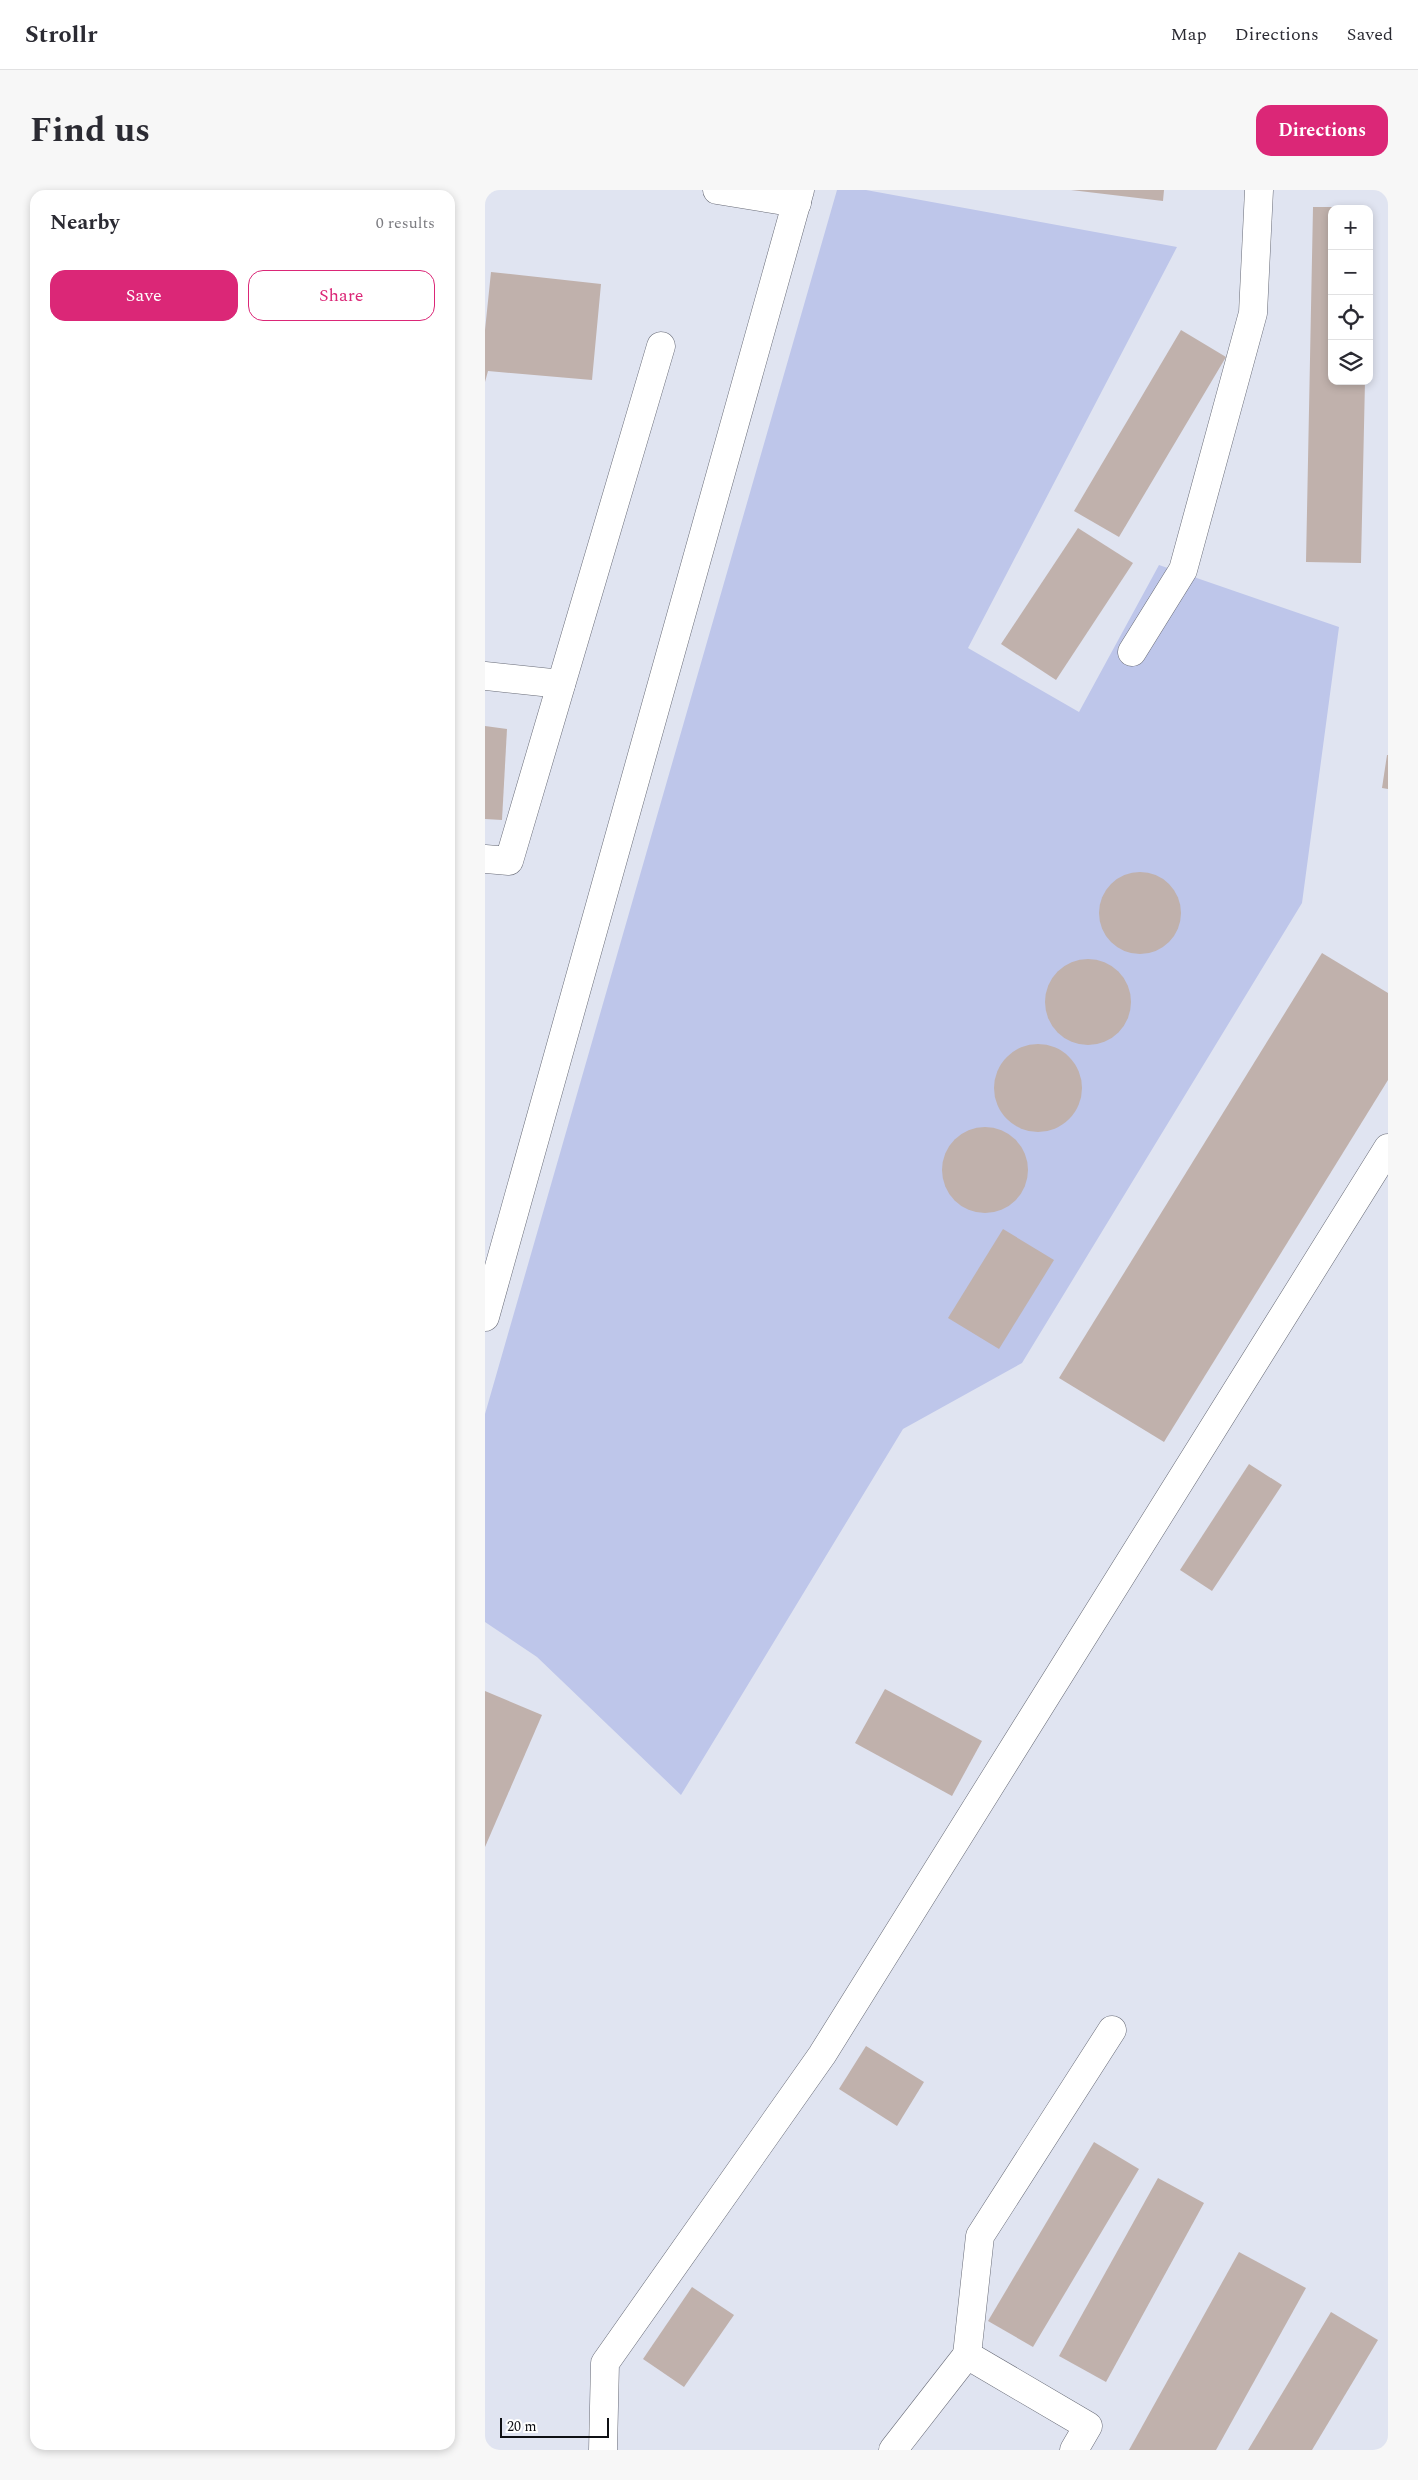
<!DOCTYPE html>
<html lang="en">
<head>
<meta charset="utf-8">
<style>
  :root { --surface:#fff; --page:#f7f7f7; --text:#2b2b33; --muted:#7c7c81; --line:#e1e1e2; --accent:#db2777 }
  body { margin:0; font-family:Spectral,serif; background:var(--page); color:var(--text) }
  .controls { position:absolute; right:15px; top:15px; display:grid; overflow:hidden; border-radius:10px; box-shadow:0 2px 8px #0003 }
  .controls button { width:45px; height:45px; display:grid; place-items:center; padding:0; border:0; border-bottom:1px solid var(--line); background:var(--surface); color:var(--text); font:25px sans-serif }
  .scale { position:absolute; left:15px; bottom:12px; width:109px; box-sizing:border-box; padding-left:5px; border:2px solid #0f1014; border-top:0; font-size:14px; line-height:18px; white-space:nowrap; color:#0f1014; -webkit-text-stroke:4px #fff; paint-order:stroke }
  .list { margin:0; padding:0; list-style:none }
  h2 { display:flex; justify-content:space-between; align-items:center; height:65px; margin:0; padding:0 20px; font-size:21px }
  h2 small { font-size:16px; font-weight:400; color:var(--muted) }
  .actions { display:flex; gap:10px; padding:15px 20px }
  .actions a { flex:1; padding:11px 0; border:1px solid var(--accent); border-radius:15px; text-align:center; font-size:18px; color:var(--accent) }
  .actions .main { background:var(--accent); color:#fff }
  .icon { flex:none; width:28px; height:28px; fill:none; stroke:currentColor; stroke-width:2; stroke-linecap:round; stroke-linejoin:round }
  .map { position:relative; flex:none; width:903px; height:2260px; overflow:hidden; border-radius:15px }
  header { display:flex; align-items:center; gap:30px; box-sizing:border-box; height:70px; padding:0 25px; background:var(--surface); border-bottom:1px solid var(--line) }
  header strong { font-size:24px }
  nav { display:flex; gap:28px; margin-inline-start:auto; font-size:18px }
  .intro { display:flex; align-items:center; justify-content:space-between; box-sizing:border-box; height:120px; padding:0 30px }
  h1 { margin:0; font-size:35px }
  .button { padding:12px 22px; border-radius:15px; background:var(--accent); color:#fff; font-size:18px; font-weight:700 }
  main { display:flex; gap:30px; padding:0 30px }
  aside { flex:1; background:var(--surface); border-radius:15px; box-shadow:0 2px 8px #0003 }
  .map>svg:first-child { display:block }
</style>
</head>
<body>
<header>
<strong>Strollr</strong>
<nav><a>Map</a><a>Directions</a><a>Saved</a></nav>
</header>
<div class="intro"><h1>Find us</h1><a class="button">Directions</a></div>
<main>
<aside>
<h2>Nearby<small>0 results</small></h2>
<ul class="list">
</ul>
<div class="actions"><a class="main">Save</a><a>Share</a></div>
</aside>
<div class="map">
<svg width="903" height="2260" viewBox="0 0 903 2260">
  <rect width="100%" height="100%" fill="#e0e4f1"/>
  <path fill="#bec6ea" d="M352,0H381L692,57L483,458L594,522L674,375L854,437L817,713L537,1173L418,1239L196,1605L52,1467L0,1432V1224Z"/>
  <g fill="#c0b1ac">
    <path d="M586,0H679L678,11Z"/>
    <path d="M828,17H847V191H880L876,373L821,372Z"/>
    <path d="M6,82L116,94L107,190L3,181L0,192V140Z"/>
    <path d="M696,140L741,167L634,347L589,321Z"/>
    <path d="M593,338L648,373L571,490L516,454Z"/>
    <path d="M0,536L22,539L17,630L0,629Z"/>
    <path d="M902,565H903V599L897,598Z"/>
    <circle cx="655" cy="723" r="41"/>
    <path d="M837,763L903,803V890L679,1252L574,1188Z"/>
    <circle cx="603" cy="812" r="43"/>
    <circle cx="553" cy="898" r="44"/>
    <circle cx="500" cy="980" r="43"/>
    <path d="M518,1039L569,1070L514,1159L463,1128Z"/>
    <path d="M764,1274L797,1295L727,1401L695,1380Z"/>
    <path d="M400,1499L497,1551L467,1606L370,1553Z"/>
    <path d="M0,1501L57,1525L0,1657Z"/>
    <path d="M381,1856L439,1892L412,1936L354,1899Z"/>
    <path d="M609,1952L654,1979L548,2157L503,2131Z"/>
    <path d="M673,1988L719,2013L621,2192L574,2166Z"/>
    <path d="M754,2062L821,2098L731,2260H644Z"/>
    <path d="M207,2097L249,2125L199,2197L158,2169Z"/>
    <path d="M846,2122L893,2150L827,2260H763Z"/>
  </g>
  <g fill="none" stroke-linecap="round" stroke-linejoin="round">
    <defs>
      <g id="minor">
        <path d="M232,0L312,13"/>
        <path d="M647,462L698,380L768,123L774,0"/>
        <path d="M0,486L76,494"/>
        <path d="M0,669L24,671L176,156"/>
        <path d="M0,1127L315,0"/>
        <path d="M482,2165L495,2046L627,1840"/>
        <path d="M118,2260L120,2173L337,1865L903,958"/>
        <path d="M408,2260L482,2165L603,2236L589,2260"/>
      </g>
    </defs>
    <use href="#minor" stroke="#686b77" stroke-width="29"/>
    <use href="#minor" stroke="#fff" stroke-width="28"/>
  </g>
</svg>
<div class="controls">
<button>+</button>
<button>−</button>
<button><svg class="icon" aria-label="locate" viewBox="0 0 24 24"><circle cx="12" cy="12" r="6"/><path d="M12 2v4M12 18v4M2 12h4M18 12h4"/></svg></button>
<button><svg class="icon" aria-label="layers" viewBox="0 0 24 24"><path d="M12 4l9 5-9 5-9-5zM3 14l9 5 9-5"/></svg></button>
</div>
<div class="scale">20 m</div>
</div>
</main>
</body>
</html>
